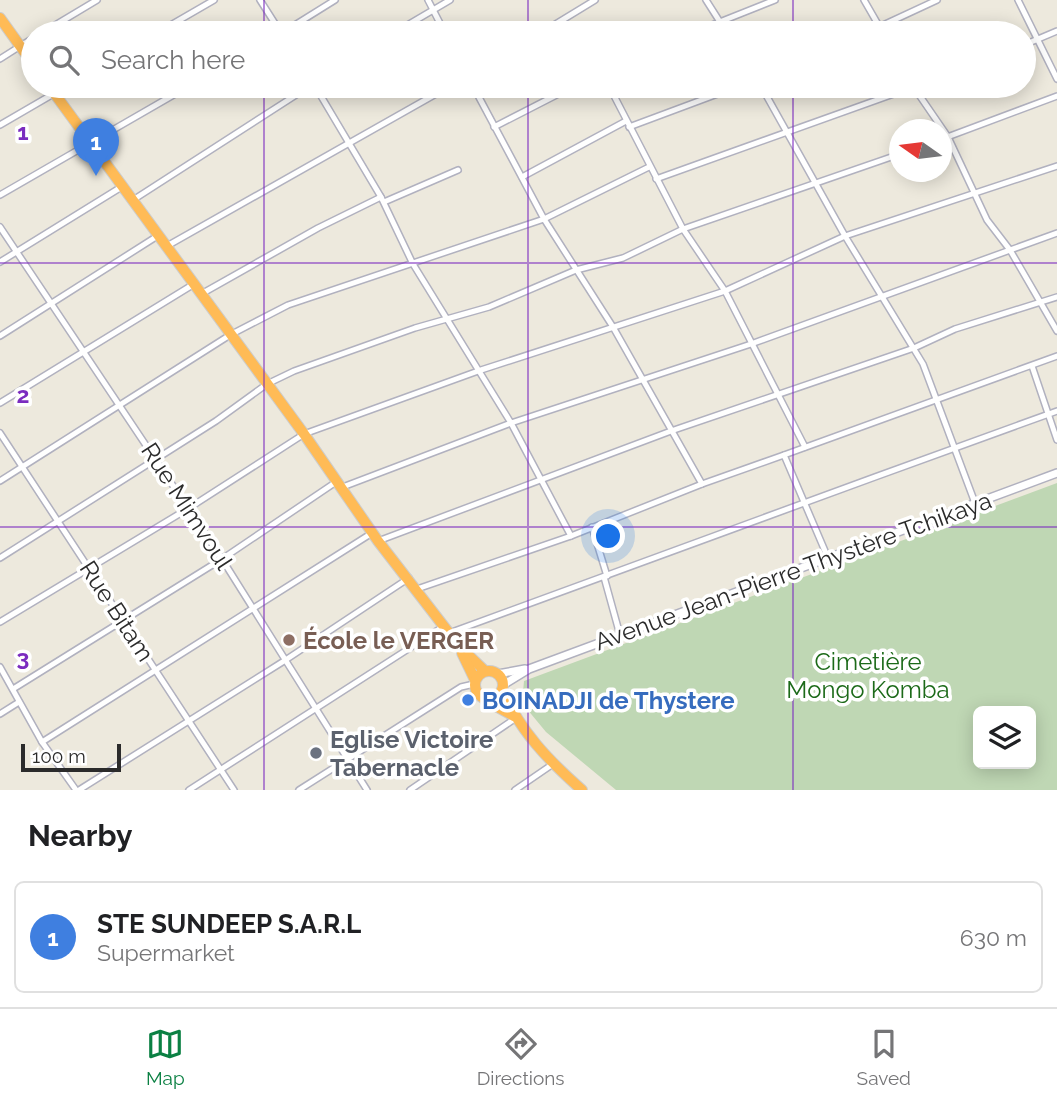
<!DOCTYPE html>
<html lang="en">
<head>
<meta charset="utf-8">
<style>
  :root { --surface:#fff; --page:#f2f2f2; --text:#202124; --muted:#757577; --line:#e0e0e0; --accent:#0b8043 }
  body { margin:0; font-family:Raleway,sans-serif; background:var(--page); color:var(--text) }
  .controls { position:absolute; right:21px; bottom:21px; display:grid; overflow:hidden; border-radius:10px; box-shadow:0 4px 18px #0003 }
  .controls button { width:63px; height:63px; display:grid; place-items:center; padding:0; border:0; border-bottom:2px solid var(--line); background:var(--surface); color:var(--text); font:35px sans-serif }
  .compass { position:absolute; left:889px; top:119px; width:63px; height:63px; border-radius:50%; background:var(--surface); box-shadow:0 4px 18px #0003; rotate:284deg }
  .scale { position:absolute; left:21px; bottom:18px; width:100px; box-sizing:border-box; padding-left:7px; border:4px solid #2b2b2b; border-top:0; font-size:19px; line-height:24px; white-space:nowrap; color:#2b2b2b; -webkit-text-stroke:5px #fff; paint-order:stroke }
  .you { position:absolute; left:609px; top:537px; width:24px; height:24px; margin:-18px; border:5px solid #fff; border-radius:50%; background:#1a73e8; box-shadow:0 0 0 10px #1a73e833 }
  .badge { display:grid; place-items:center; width:46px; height:46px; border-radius:50%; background:var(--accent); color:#fff; font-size:23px; font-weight:700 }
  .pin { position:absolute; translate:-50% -58px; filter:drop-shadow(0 2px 4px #0008) }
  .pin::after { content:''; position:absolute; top:37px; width:24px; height:21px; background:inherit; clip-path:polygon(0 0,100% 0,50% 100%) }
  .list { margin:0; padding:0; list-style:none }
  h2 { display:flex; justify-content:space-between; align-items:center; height:91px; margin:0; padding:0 28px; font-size:30px }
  h2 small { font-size:23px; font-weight:400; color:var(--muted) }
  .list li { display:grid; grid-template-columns:46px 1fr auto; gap:21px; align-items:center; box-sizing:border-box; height:112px; margin:0 14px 14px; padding:0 14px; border:2px solid var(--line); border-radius:10px }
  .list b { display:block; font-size:26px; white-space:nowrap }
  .list p { margin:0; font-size:23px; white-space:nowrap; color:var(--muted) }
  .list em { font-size:23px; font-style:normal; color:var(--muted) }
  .icon { flex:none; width:38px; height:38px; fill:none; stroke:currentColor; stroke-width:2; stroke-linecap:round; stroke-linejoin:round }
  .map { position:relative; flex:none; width:1057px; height:790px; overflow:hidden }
  .search { position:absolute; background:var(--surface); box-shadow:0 4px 18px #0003; left:21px; right:21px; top:21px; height:77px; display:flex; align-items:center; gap:18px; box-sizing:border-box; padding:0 24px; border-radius:38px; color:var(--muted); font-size:26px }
  .sheet { height:217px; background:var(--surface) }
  nav { display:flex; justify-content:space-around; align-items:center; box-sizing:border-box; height:98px; border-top:2px solid var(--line); background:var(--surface); font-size:19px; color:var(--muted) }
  nav a { display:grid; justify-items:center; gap:4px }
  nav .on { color:var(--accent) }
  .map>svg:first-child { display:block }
</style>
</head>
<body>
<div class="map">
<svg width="1057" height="790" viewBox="0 0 1057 790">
  <rect width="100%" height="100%" fill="#ede9dd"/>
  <path fill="#bfd7b4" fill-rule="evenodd" d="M1057,483V790H616L546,732L522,703L524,681ZM978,711H1031V764H978Z"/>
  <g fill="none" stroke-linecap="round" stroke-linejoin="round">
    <defs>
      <g id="street">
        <path d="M260,0L281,33"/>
        <path d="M428,0L445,33"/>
        <path d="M706,0L727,33"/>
        <path d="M864,0L883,33"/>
        <path d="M1018,0L1057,79"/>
        <path d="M42,33L97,0"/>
        <path d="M157,33L214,0"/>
        <path d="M282,33L335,0"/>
        <path d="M394,33L450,0"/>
        <path d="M541,33L595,0"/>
        <path d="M692,33L775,0"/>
        <path d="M866,33L937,0"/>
        <path d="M1024,45L1057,31"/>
        <path d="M0,59L33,38"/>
        <path d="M315,86L381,197L413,264L511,423L571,536"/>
        <path d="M473,86L544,219L613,327L702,484L784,455L828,558"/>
        <path d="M609,86L683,229L725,291L805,447"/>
        <path d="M761,86L845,236L923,364L975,503"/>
        <path d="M913,86L948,137L987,220L1010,250L1057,331"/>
        <path d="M0,125L67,86"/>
        <path d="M494,127L574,86"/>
        <path d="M629,127L739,86"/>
        <path d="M942,139L1057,96"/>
        <path d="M522,177L626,121"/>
        <path d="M656,179L916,86"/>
        <path d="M0,195L189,86"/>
        <path d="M133,200L310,86"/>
        <path d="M384,202L458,170"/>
        <path d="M0,227L222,559L367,790"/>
        <path d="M167,246L450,86"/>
        <path d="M0,262L123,186"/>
        <path d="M203,293L318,228L381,197"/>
        <path d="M0,336L159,235"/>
        <path d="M1032,366L1057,440"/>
        <path d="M0,403L194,284"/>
        <path d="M0,433L234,790"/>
        <path d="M784,455L1057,356"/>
        <path d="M0,481L230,335L288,305L544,219L649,167"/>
        <path d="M340,488L511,423L751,344L1057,233"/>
        <path d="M592,527L607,576"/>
        <path d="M378,541L671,431L914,348L955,329L1057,297"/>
        <path d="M0,558L216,421L267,384L294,371L415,328L489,307L576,270L623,258L683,229L900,154"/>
        <path d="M604,577L620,635"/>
        <path d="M417,589L571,536L702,484"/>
        <path d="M0,622L189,508L304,434L481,370L725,291L845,236L1057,166"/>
        <path d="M449,633C652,559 854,484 1057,411"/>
        <path d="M0,667L42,742L76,790"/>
        <path d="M13,689L222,559L336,482"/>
        <path d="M0,714L19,702"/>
        <path d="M42,742L372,533"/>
        <path d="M79,790L284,661L409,578"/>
        <path d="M189,790L444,626"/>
        <path d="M299,790L461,687L474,684"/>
        <path d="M410,790L516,718"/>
        <path d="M515,790L553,764"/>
      </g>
      <g id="secondary">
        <path d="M498,674L525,669"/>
        <path d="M503,685L529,669L1057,473"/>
      </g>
      <g id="highway">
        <path d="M0,18L33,64"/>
        <path d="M49,86L304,434L378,541L459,646L485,671"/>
        <path d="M462,653L475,680"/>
        <circle cx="489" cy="685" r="14"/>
        <path d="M502,690C521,732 548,760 582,790"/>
        <path d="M485,700L514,716"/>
      </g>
    </defs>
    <use href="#street" stroke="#b1b1bf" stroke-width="8"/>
    <use href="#secondary" stroke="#b1b1bf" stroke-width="10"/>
    <use href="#highway" stroke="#ccc" stroke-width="12"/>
    <use href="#street" stroke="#fff" stroke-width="5"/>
    <use href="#secondary" stroke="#fff" stroke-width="7"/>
    <use href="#highway" stroke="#ffbb56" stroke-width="10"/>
  </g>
  <path fill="none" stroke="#7b2cbf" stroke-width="2" stroke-opacity="0.55" d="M264,0V33M528,0V33M793,0V33M264,86V790M528,86V790M793,86V790M0,263H1057M0,527H1057"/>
  <circle fill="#8d6e63" stroke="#fff" stroke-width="2.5" cx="289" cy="640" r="7"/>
  <circle fill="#3f7fe0" stroke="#fff" stroke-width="2.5" cx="468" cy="700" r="7"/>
  <circle fill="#6b7280" stroke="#fff" stroke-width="2.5" cx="316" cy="753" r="7"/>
  <g text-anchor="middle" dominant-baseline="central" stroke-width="7" stroke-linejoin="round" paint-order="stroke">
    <g font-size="24" fill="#2b2b2b" stroke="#fff">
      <text transform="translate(187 506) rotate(57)">Rue Mimvoul</text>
      <text transform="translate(793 571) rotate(-20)">Avenue Jean-Pierre Thystère Tchikaya</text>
      <text transform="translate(117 611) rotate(57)">Rue Bitam</text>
    </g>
    <g font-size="24" font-weight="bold" fill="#785e54" stroke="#fff" text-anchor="start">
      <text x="303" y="640">École le VERGER</text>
    </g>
    <g font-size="24" fill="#1c6a19" stroke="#fff">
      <text x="868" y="661">Cimetière<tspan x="868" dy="28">Mongo Komba</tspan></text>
    </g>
    <g font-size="24" font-weight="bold" fill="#366cbe" stroke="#fff" text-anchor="start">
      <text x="482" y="700">BOINADJI de Thystere</text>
    </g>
    <g font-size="24" font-weight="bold" fill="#5b616d" stroke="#fff" text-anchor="start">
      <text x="330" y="739">Eglise Victoire<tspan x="330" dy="28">Tabernacle</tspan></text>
    </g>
  </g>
  <g font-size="23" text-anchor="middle" font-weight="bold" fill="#7b2cbf" stroke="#fff" stroke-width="7" stroke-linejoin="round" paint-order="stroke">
    <text x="23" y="140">1</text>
    <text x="23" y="403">2</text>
    <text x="23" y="666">3</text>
  </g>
</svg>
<div class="controls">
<button><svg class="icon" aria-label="layers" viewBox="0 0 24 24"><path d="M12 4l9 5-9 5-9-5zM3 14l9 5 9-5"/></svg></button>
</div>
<svg class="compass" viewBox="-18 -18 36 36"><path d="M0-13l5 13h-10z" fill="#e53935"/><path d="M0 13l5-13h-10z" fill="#757577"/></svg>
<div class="scale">100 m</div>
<div class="you"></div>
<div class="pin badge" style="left:96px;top:176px;background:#3f7fe0">1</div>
<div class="search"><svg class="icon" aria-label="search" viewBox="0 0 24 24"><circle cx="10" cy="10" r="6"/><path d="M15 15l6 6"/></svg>Search here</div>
</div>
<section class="sheet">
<h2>Nearby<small></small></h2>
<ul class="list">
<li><span class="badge" style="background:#3f7fe0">1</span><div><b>STE SUNDEEP S.A.R.L</b><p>Supermarket</p></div><em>630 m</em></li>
</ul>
</section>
<nav>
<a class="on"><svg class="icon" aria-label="map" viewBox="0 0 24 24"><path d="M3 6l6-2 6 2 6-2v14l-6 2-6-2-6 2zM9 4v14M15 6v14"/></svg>Map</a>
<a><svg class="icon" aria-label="directions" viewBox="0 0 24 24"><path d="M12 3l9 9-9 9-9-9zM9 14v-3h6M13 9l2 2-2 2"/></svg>Directions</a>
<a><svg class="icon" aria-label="saved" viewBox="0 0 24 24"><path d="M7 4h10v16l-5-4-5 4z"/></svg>Saved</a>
</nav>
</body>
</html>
